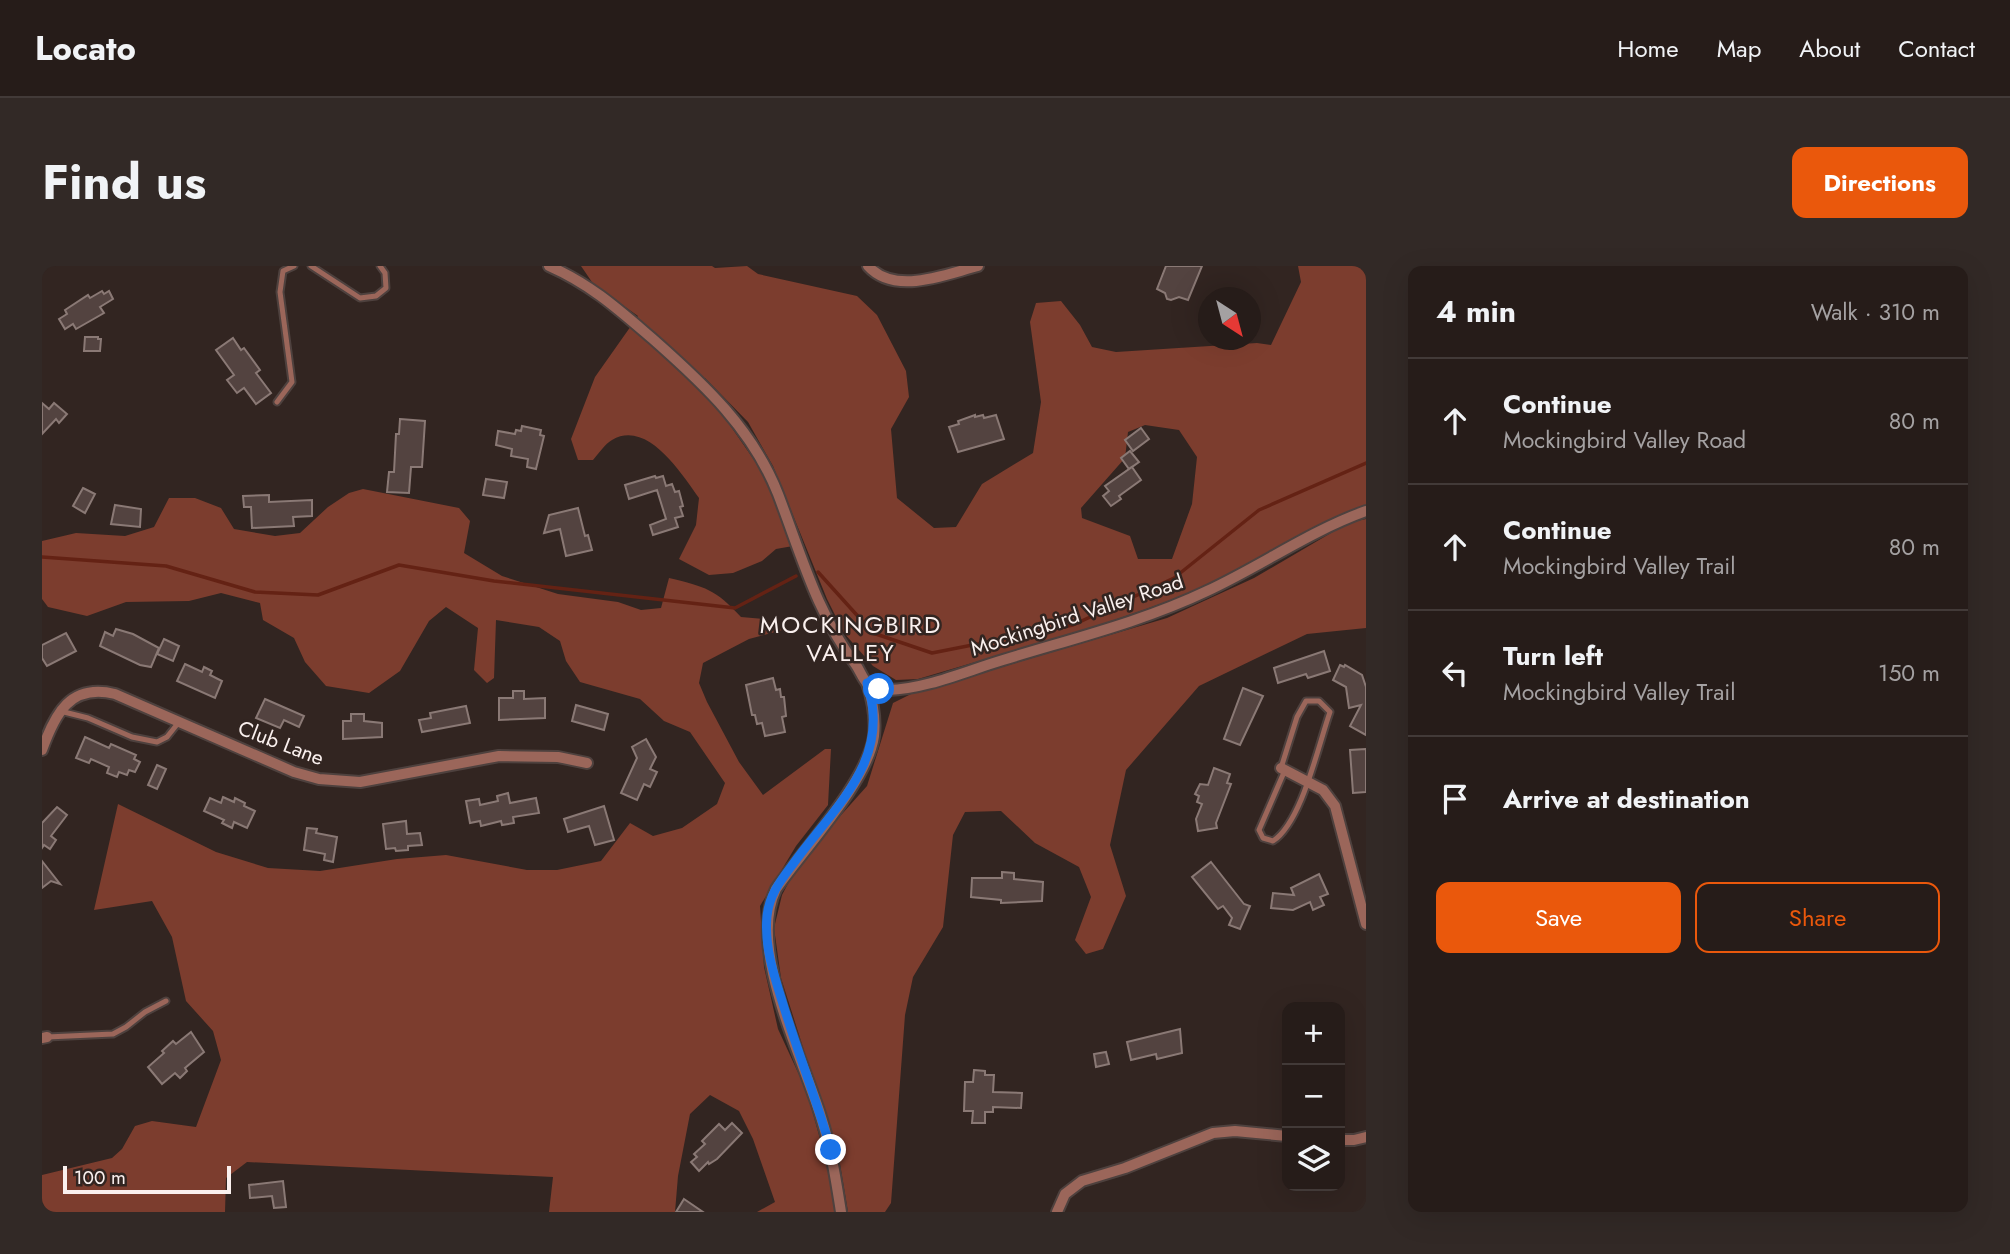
<!DOCTYPE html>
<html lang="en">
<head>
<meta charset="utf-8">
<style>
  :root { --surface:#261c19; --page:#322926; --text:#f1f3f6; --muted:#a4a1a2; --line:#423a38; --accent:#ea580c }
  body { margin:0; font-family:Jost,sans-serif; background:var(--page); color:var(--text) }
  .controls { position:absolute; right:21px; bottom:21px; display:grid; overflow:hidden; border-radius:14px; box-shadow:0 7px 28px #0002 }
  .controls button { width:63px; height:63px; display:grid; place-items:center; padding:0; border:0; border-bottom:2px solid var(--line); background:var(--surface); color:var(--text); font:35px sans-serif }
  .compass { position:absolute; left:1156px; top:21px; width:63px; height:63px; border-radius:50%; background:var(--surface); box-shadow:0 7px 28px #0002; rotate:144deg }
  .scale { position:absolute; left:21px; bottom:18px; width:168px; box-sizing:border-box; padding-left:7px; border:4px solid #faf0ee; border-top:0; font-size:19px; line-height:24px; white-space:nowrap; color:#faf0ee; -webkit-text-stroke:5px #322521; paint-order:stroke }
  .stop { position:absolute; width:21px; height:21px; margin:-16px; border:5px solid #1a73e8; border-radius:50%; background:#fff }
  .stop.end { background:#1a73e8; border-color:#fff; box-shadow:0 2px 7px #0008 }
  .list { margin:0; padding:0; list-style:none }
  h2 { display:flex; justify-content:space-between; align-items:center; height:91px; margin:0; padding:0 28px; font-size:30px }
  h2 small { font-size:23px; font-weight:400; color:var(--muted) }
  .list li { display:grid; grid-template-columns:46px 1fr auto; gap:21px; align-items:center; box-sizing:border-box; height:126px; padding:0 28px; border-top:2px solid var(--line) }
  .list b { display:block; font-size:26px; white-space:nowrap }
  .list p { margin:0; font-size:23px; white-space:nowrap; color:var(--muted) }
  .list em { font-size:23px; font-style:normal; color:var(--muted) }
  .actions { display:flex; gap:14px; padding:21px 28px }
  .actions a { flex:1; padding:16px 0; border:2px solid var(--accent); border-radius:14px; text-align:center; font-size:24px; color:var(--accent) }
  .actions .main { background:var(--accent); color:#fff }
  .icon { flex:none; width:38px; height:38px; fill:none; stroke:currentColor; stroke-width:2; stroke-linecap:round; stroke-linejoin:round }
  .map { position:relative; flex:none; width:1324px; height:946px; overflow:hidden; border-radius:14px }
  header { display:flex; align-items:center; gap:42px; box-sizing:border-box; height:98px; padding:0 35px; background:var(--surface); border-bottom:2px solid var(--line) }
  header strong { font-size:33px }
  nav { display:flex; gap:38px; margin-inline-start:auto; font-size:24px }
  .intro { display:flex; align-items:center; justify-content:space-between; box-sizing:border-box; height:168px; padding:0 42px }
  h1 { margin:0; font-size:49px }
  .button { padding:18px 32px; border-radius:14px; background:var(--accent); color:#fff; font-size:24px; font-weight:700 }
  main { display:flex; gap:42px; padding:0 42px }
  aside { flex:1; background:var(--surface); border-radius:14px; box-shadow:0 7px 28px #0002 }
  .map>svg:first-child { display:block }
</style>
</head>
<body>
<header>
<strong>Locato</strong>
<nav><a>Home</a><a>Map</a><a>About</a><a>Contact</a></nav>
</header>
<div class="intro"><h1>Find us</h1><a class="button">Directions</a></div>
<main>
<div class="map">
<svg width="1324" height="946" viewBox="0 0 1324 946">
  <rect width="100%" height="100%" fill="#322521"/>
  <g fill="#7c3d2e" fill-rule="evenodd">
    <path d="M539,0H670L673,2L705,0L716,8L815,30L835,49L864,105L867,131L849,163L855,232L892,262L914,261L940,218L991,187L999,136L988,56L994,37L1019,35L1038,59L1050,81L1074,86L1215,77L1229,79L1259,16L1256,0H1324V240C1268,257 1221,296 1167,319C1073,358 973,384 876,413L854,414L831,400L802,367L785,333L731,200L706,156L663,112L658,126L676,142L724,211L751,280L734,283L720,295L691,307L667,309L637,293L654,259L657,232C640,209 606,153 570,174C563,178 557,187 551,194H536L529,173L553,111L596,50L552,19ZM1103,159L1137,164L1155,191L1150,238L1130,293H1096L1088,270L1040,252L1039,242L1083,192L1086,166Z"/>
    <path d="M321,223L417,242L428,255L422,287L460,310L516,328L576,336L599,344L619,342L627,312C664,321 673,323 699,351L722,353L741,364L707,373L661,397L657,417L665,436L697,496L721,529L783,483H789L786,539L754,580L718,640L722,701L736,763L765,826L785,898L793,946H715L733,936L711,873L697,845L668,829L648,848L636,910L633,946H507L511,911L205,896L184,912L183,946H0V909L70,892L80,883L93,860L110,855L154,861L179,794L171,765L144,735L130,671L110,635L52,644L76,538L174,586L226,602L278,605L355,593L404,589L485,604H515L559,595L588,557L611,570L640,562L675,538L683,517L648,466L622,455L598,433L538,416L524,395L518,375L497,361L454,354L452,412L445,417L432,404L436,362L404,341L387,355L358,405L327,427L284,420L263,396L252,372L221,354L218,337L179,327L147,335L84,336L45,350L6,341L0,333V275L34,267L83,270L112,261L127,232H153L179,242L192,263L233,270L258,267L286,241L307,227Z"/>
    <path d="M1324,253V362L1265,368L1157,420L1084,504L1068,579L1084,630L1061,683L1044,688L1033,674L1049,631L1037,601L993,577L959,545L923,546L911,569L901,661L871,711L863,749L849,937L843,946H806L798,898L739,712L732,662L740,629L758,595L825,520L851,437L869,428L1125,352L1212,312L1306,257Z"/>
  </g>
  <g fill="none" stroke-linecap="round" stroke-linejoin="round">
    <g stroke="#642214" stroke-width="3.5">
      <path d="M0,291L124,300L213,326L276,329L357,299L452,315L693,342L754,310"/>
      <path d="M776,306L831,367L890,387L1031,359L1132,312L1217,244L1324,197"/>
    </g>
  </g>
  <g fill="#534340" stroke="#8a7975" stroke-width="2">
    <path d="M1124,0H1160L1146,34L1137,31L1129,34L1125,33L1123,27L1115,23Z"/>
    <path d="M60,25L62,28L67,25L71,33L58,41L62,47L34,63L31,58L23,63L17,53L25,48L23,44L46,29L48,32Z"/>
    <path d="M43,71H56V73H59L58,85H42Z"/>
    <path d="M191,72L199,84L202,82L218,104L214,107L229,127L214,138L202,122L195,127L185,114L192,109L174,84Z"/>
    <path d="M0,137L7,143L12,137L25,148L17,157L14,153L0,168Z"/>
    <path d="M933,149V151L941,149L942,152L954,149L962,173L916,186L907,161L917,158L916,155Z"/>
    <path d="M358,153L383,155L380,201H369L367,227L345,226L347,206H352L354,168H357Z"/>
    <path d="M480,160L499,164L498,169L502,170L494,203L485,201L486,193L469,190L470,183L454,179L456,165L473,168L474,164L479,165Z"/>
    <path d="M1099,162L1107,173L1091,185L1083,174Z"/>
    <path d="M1088,185L1097,196L1087,203L1079,192Z"/>
    <path d="M1090,201L1099,214L1077,230L1079,233L1069,240L1061,230L1067,225L1063,220Z"/>
    <path d="M613,210L614,212L621,210L624,220L630,218L633,226L637,225L641,240L638,241L641,250L633,252L636,261L611,269L608,259L624,253L615,224L587,233L583,219Z"/>
    <path d="M444,213L465,216L462,232L441,229Z"/>
    <path d="M41,222L53,228L43,247L31,240Z"/>
    <path d="M227,229V236L270,234V250L251,251L252,260L210,262L209,241H202L201,230Z"/>
    <path d="M73,239L99,243L98,261L69,258Z"/>
    <path d="M536,242L543,270L546,269L550,284L524,290L518,263L502,267L507,249Z"/>
    <path d="M74,363L91,368L117,382L109,401L98,399L58,380L63,366L71,370Z"/>
    <path d="M24,367L34,385L5,400L0,392V379Z"/>
    <path d="M122,373L137,380L131,395L115,388Z"/>
    <path d="M1282,385L1288,405L1266,412L1264,408L1236,417L1232,402Z"/>
    <path d="M143,398L160,406L162,401L170,405L168,409L180,415L173,432L135,415Z"/>
    <path d="M1298,399L1302,401L1303,399L1320,409L1324,421V469L1308,460L1319,439L1307,442L1304,421L1291,414Z"/>
    <path d="M731,412L734,424L738,423L739,431H742L744,450L740,451L743,466L723,470L720,457L715,458L713,449H710L704,419Z"/>
    <path d="M1201,422L1221,430L1198,479L1182,473Z"/>
    <path d="M471,425H482V433L503,432V452L457,454V432H471Z"/>
    <path d="M223,433L262,450L257,461L242,454L238,462L214,452Z"/>
    <path d="M534,439L566,448L562,464L530,455Z"/>
    <path d="M424,440L428,457L380,466L377,454L389,452L388,447Z"/>
    <path d="M309,448H322V455L340,457V471L301,473V455H309Z"/>
    <path d="M43,471L67,482L69,478L94,489L92,493L98,496L93,506L87,504L85,509L77,506L75,511L65,507L67,501L49,493L47,497L34,492Z"/>
    <path d="M604,473L614,491L608,503L615,506L608,521L602,518L595,534L579,527L595,492L590,481Z"/>
    <path d="M1324,483V526L1311,527L1308,484Z"/>
    <path d="M115,499L124,503L115,523L106,519Z"/>
    <path d="M1172,502L1188,508L1185,517L1189,518L1174,557L1175,562L1156,565L1154,553L1160,538L1155,536L1157,530L1153,528L1158,518L1166,519Z"/>
    <path d="M466,527L468,537L494,532L497,547L471,551L472,557L460,559L459,555L439,560L438,555L428,557L424,535L437,533L438,539L456,535L455,530Z"/>
    <path d="M181,531L192,536L193,532L203,537L202,540L213,545L205,562L192,556L190,562L180,557L182,554L162,545L168,532L179,537Z"/>
    <path d="M562,540L572,574L553,579L547,560L526,566L522,553Z"/>
    <path d="M15,541L25,549L9,570L14,574L8,583L2,579L0,582V557Z"/>
    <path d="M364,555L365,568L378,567L380,579L366,580V584L354,585L353,582L344,583L341,558Z"/>
    <path d="M265,562L275,563L274,567L295,571L291,596L282,594L283,588L262,584Z"/>
    <path d="M0,595L18,618L9,615L0,622Z"/>
    <path d="M1169,596L1202,638L1208,640L1198,663L1187,659L1190,652L1181,640L1176,643L1150,611Z"/>
    <path d="M960,606L972,607V613L1001,616L1000,635L959,637V634L929,631L930,612H960Z"/>
    <path d="M1277,608L1286,628L1278,631L1282,639L1271,644L1268,636L1251,644L1229,642L1231,627L1252,629L1249,622Z"/>
    <path d="M1138,763L1140,787L1115,793L1114,788L1089,794L1085,776Z"/>
    <path d="M149,766L162,786L143,802L145,805L138,812L133,807L120,818L106,801L122,787L120,785L131,775L134,778Z"/>
    <path d="M1064,786L1067,798L1054,801L1052,788Z"/>
    <path d="M932,804L943,805V809H952L951,826L980,827L979,842L951,841V846H943V857H930L931,845H922L923,816H931Z"/>
    <path d="M690,857L700,867L675,893L667,898L666,896L657,905L649,896L655,891L652,888L663,878L660,875L677,858L683,864Z"/>
    <path d="M241,915L244,941L232,942L230,930L208,932L207,919Z"/>
    <path d="M642,933L661,946H634Z"/>
  </g>
  <g fill="none" stroke-linecap="round" stroke-linejoin="round">
    <defs>
      <g id="service">
        <path d="M269,0L318,32L334,30L344,22L343,7L338,0"/>
        <path d="M235,136L250,116L238,26L241,5L252,0"/>
        <path d="M18,445L46,452L90,471L115,476L125,471L137,456"/>
        <path d="M1239,502L1255,451L1264,435H1277L1288,446C1276,480 1260,556 1231,575L1221,572L1217,564L1243,504"/>
        <path d="M5,771L71,768L84,761L103,746L124,735"/>
      </g>
      <g id="minor">
        <path d="M507,0C550,19 577,44 612,74C663,119 711,164 736,228C759,288 775,348 814,399C818,405 821,413 825,417C830,422 840,424 846,424C884,423 924,405 961,394C1029,373 1100,356 1165,325C1219,300 1268,265 1324,245"/>
        <path d="M826,0C853,30 904,8 936,0"/>
        <path d="M0,484C13,448 28,417 73,428L252,506L277,513L318,516L457,490L516,491L545,497"/>
        <path d="M1239,502L1281,524L1293,540L1324,658"/>
        <path d="M0,772L5,771"/>
        <path d="M1298,874H1312L1324,871"/>
        <path d="M799,946C794,914 789,882 779,851C760,789 705,683 734,623C761,584 826,515 832,470C834,451 831,435 825,417"/>
        <path d="M1015,946L1023,928L1040,915L1083,902L1171,867L1193,865L1245,870"/>
      </g>
    </defs>
    <use href="#service" stroke="#4e413e" stroke-width="9"/>
    <use href="#minor" stroke="#4e413e" stroke-width="14"/>
    <use href="#service" stroke="#9b665a" stroke-width="5"/>
    <use href="#minor" stroke="#9b665a" stroke-width="10"/>
  </g>
  <g fill="none" stroke-linecap="round" stroke-linejoin="round">
    <path stroke="#1a73e8" stroke-width="9" d="M789,884C775,835 756,787 741,738C732,709 722,680 725,650C727,629 739,614 751,598C792,541 851,494 825,417L837,423"/>
  </g>
  <g text-anchor="middle" dominant-baseline="central" stroke-width="5" stroke-linejoin="round" paint-order="stroke">
    <g font-size="21" fill="#faf0ee" stroke="#322521">
      <text transform="translate(1035 349) rotate(-18)">Mockingbird Valley Road</text>
      <text transform="translate(239 477) rotate(21)">Club Lane</text>
    </g>
    <g font-size="24" letter-spacing="2" fill="#faf0ee" stroke="#322521">
      <text x="809" y="358">MOCKINGBIRD<tspan x="809" dy="28">VALLEY</tspan></text>
    </g>
  </g>
</svg>
<div class="controls">
<button>+</button>
<button>−</button>
<button><svg class="icon" aria-label="layers" viewBox="0 0 24 24"><path d="M12 4l9 5-9 5-9-5zM3 14l9 5 9-5"/></svg></button>
</div>
<svg class="compass" viewBox="-18 -18 36 36"><path d="M0-13l5 13h-10z" fill="#e53935"/><path d="M0 13l5-13h-10z" fill="#a4a1a2"/></svg>
<div class="scale">100 m</div>
<div class="stop" style="left:837px;top:423px"></div>
<div class="stop end" style="left:789px;top:884px"></div>
</div>
<aside>
<h2>4 min<small>Walk · 310 m</small></h2>
<ul class="list">
<li><svg class="icon" aria-label="ahead" viewBox="0 0 24 24"><path d="M12 20V5M6 11l6-6 6 6"/></svg><div><b>Continue</b><p>Mockingbird Valley Road</p></div><em>80 m</em></li>
<li><svg class="icon" aria-label="ahead" viewBox="0 0 24 24"><path d="M12 20V5M6 11l6-6 6 6"/></svg><div><b>Continue</b><p>Mockingbird Valley Trail</p></div><em>80 m</em></li>
<li><svg class="icon" aria-label="left" viewBox="0 0 24 24"><path d="M17 20v-9H6M10 6l-5 5 5 5"/></svg><div><b>Turn left</b><p>Mockingbird Valley Trail</p></div><em>150 m</em></li>
<li><svg class="icon" aria-label="arrive" viewBox="0 0 24 24"><path d="M6 21V4h12l-3 4 3 4H6"/></svg><div><b>Arrive at destination</b></div></li>
</ul>
<div class="actions"><a class="main">Save</a><a>Share</a></div>
</aside>
</main>
</body>
</html>
